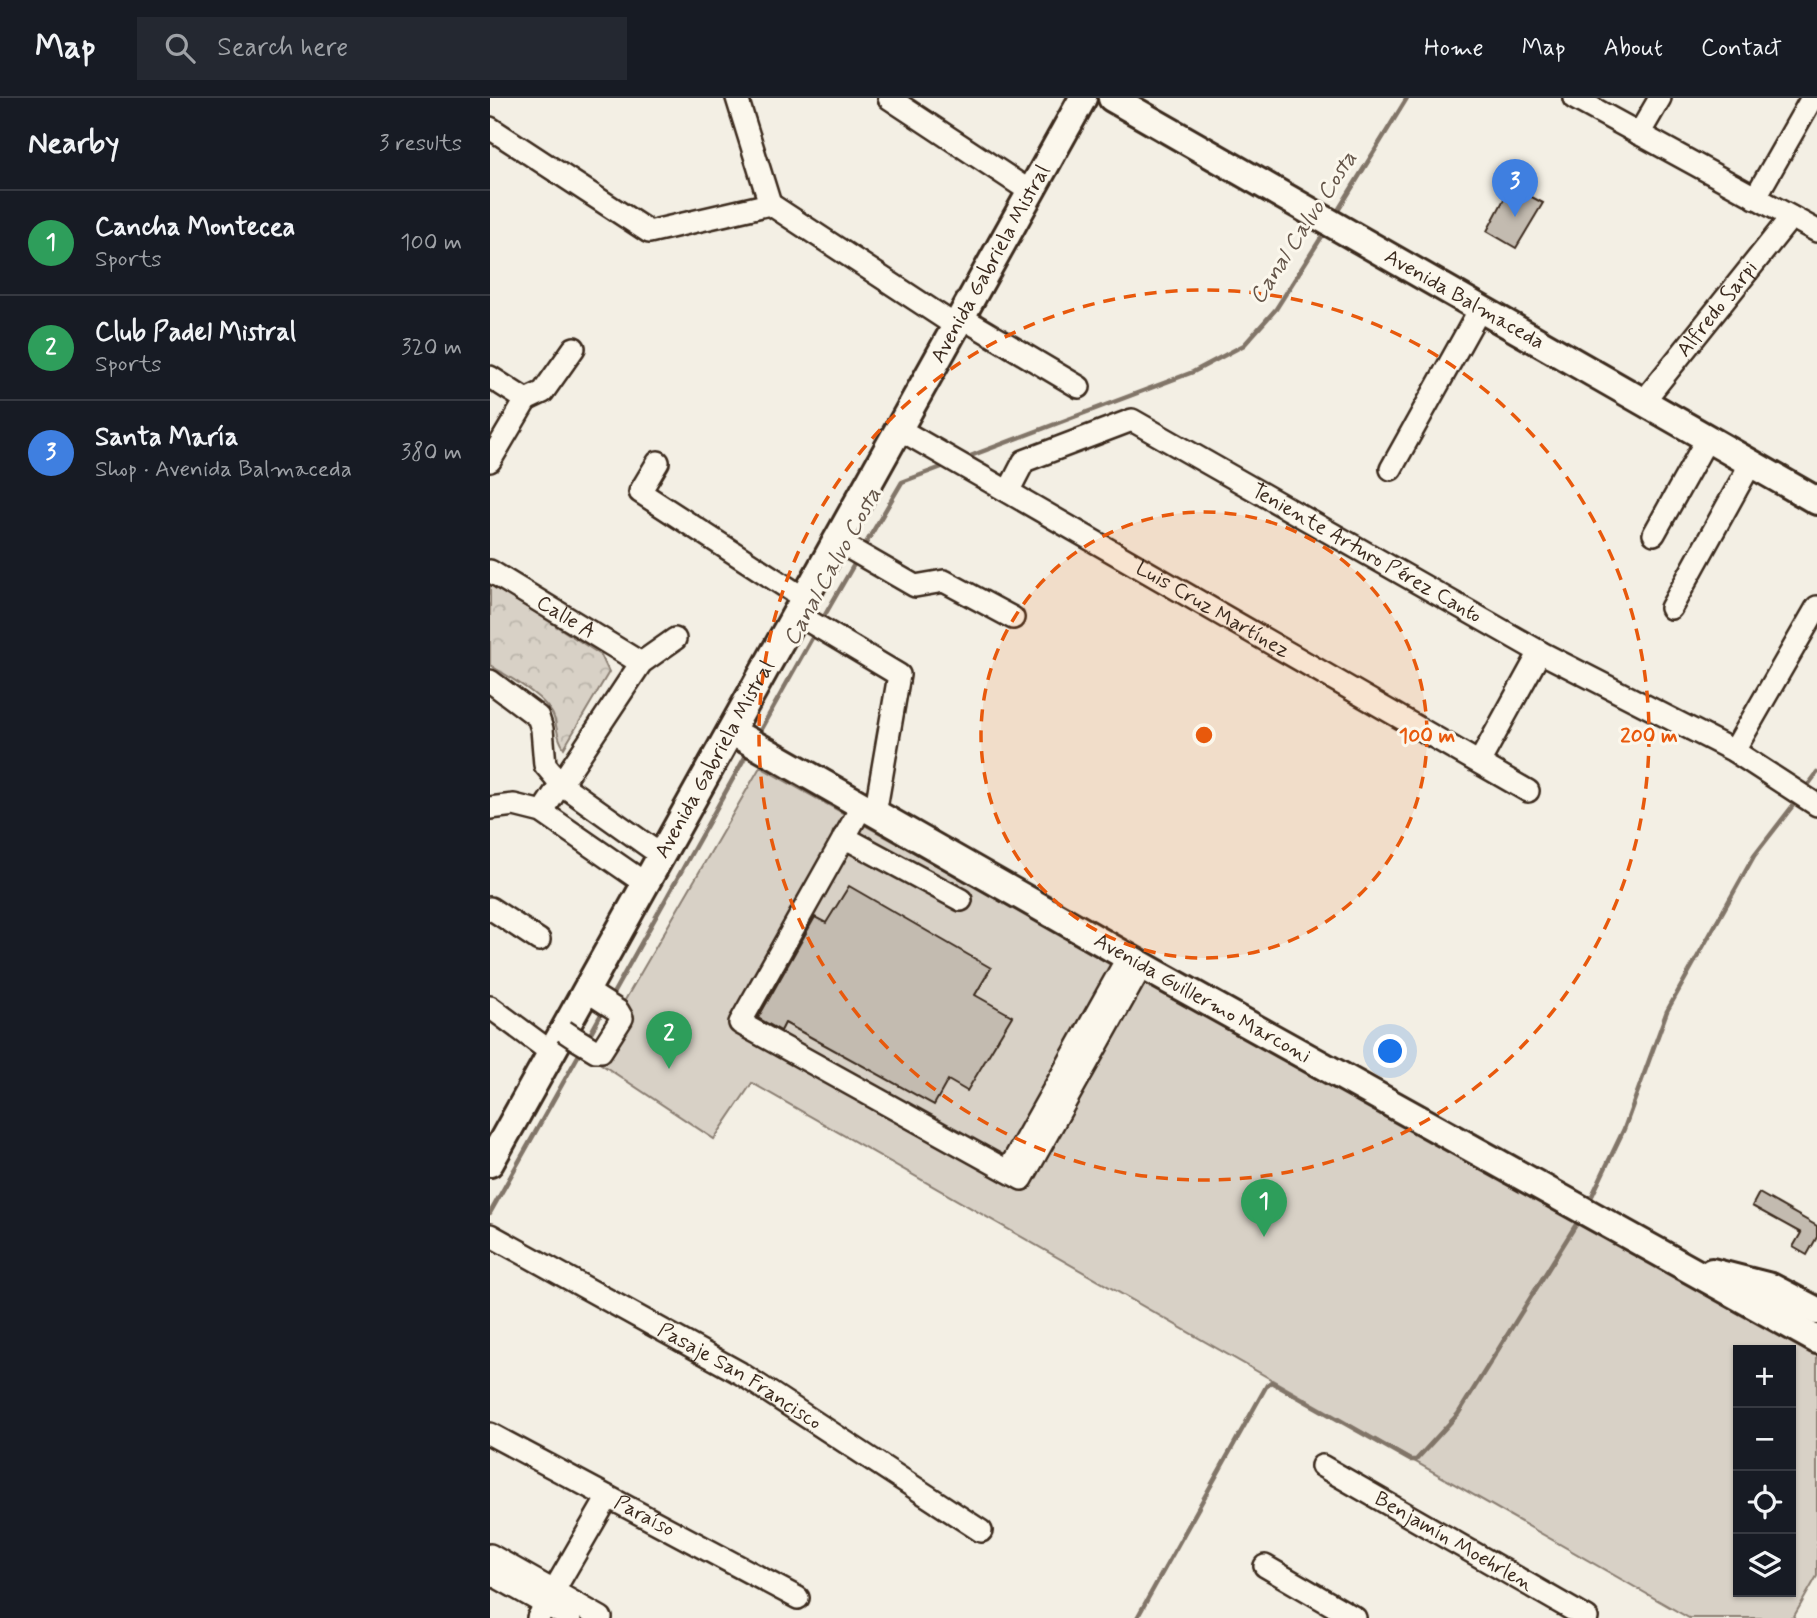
<!DOCTYPE html>
<html lang="en">
<head>
<meta charset="utf-8">
<style>
  :root { --surface:#171b24; --page:#242831; --text:#f1f3f6; --muted:#9ea1a6; --line:#363941; --accent:#8c9099 }
  body { margin:0; font-family:Mynerve,sans-serif; background:var(--page); color:var(--text) }
  .controls { position:absolute; right:21px; bottom:21px; display:grid; overflow:hidden; border-radius:0px; box-shadow:0 2px 5px #0004 }
  .controls button { width:63px; height:63px; display:grid; place-items:center; padding:0; border:0; border-bottom:2px solid var(--line); background:var(--surface); color:var(--text); font:35px sans-serif }
  .you { position:absolute; left:901px; top:954px; width:24px; height:24px; margin:-18px; border:5px solid #fff; border-radius:50%; background:#1a73e8; box-shadow:0 0 0 10px #1a73e833 }
  .badge { display:grid; place-items:center; width:46px; height:46px; border-radius:50%; background:var(--accent); color:#fff; font-size:23px; font-weight:700 }
  .pin { position:absolute; translate:-50% -58px; filter:drop-shadow(0 2px 4px #0008) }
  .pin::after { content:''; position:absolute; top:37px; width:24px; height:21px; background:inherit; clip-path:polygon(0 0,100% 0,50% 100%) }
  .list { margin:0; padding:0; list-style:none }
  h2 { display:flex; justify-content:space-between; align-items:center; height:91px; margin:0; padding:0 28px; font-size:30px }
  h2 small { font-size:23px; font-weight:400; color:var(--muted) }
  .list li { display:grid; grid-template-columns:46px 1fr auto; gap:21px; align-items:center; box-sizing:border-box; height:105px; padding:0 28px; border-top:2px solid var(--line) }
  .list b { display:block; font-size:26px; white-space:nowrap }
  .list p { margin:0; font-size:23px; white-space:nowrap; color:var(--muted) }
  .list em { font-size:23px; font-style:normal; color:var(--muted) }
  .icon { flex:none; width:38px; height:38px; fill:none; stroke:currentColor; stroke-width:2; stroke-linecap:round; stroke-linejoin:round }
  .map { position:relative; flex:none; width:1327px; height:1520px; overflow:hidden }
  header { display:flex; align-items:center; gap:42px; box-sizing:border-box; height:98px; padding:0 35px; background:var(--surface); border-bottom:2px solid var(--line) }
  header strong { font-size:33px }
  nav { display:flex; gap:38px; margin-inline-start:auto; font-size:24px }
  .search { width:490px; height:63px; background:var(--page); display:flex; align-items:center; gap:18px; box-sizing:border-box; padding:0 24px; border-radius:0px; color:var(--muted); font-size:26px }
  main { display:flex }
  aside { flex:1; background:var(--surface) }
  .map>svg:first-child { display:block }
</style>
</head>
<body>
<header>
<strong>Map</strong>
<div class="search"><svg class="icon" aria-label="search" viewBox="0 0 24 24"><circle cx="10" cy="10" r="6"/><path d="M15 15l6 6"/></svg>Search here</div>
<nav><a>Home</a><a>Map</a><a>About</a><a>Contact</a></nav>
</header>
<main>
<aside>
<h2>Nearby<small>3 results</small></h2>
<ul class="list">
<li><span class="badge" style="background:#2e9e5b">1</span><div><b>Cancha Montecea</b><p>Sports</p></div><em>100 m</em></li>
<li><span class="badge" style="background:#2e9e5b">2</span><div><b>Club Padel Mistral</b><p>Sports</p></div><em>320 m</em></li>
<li><span class="badge" style="background:#3f7fe0">3</span><div><b>Santa María</b><p>Shop · Avenida Balmaceda</p></div><em>380 m</em></li>
</ul>
</aside>
<div class="map">
<svg width="1327" height="1520" viewBox="0 0 1327 1520">
  <defs>
    <pattern id="forest-crowns" width="20" height="18" patternUnits="userSpaceOnUse" patternTransform="scale(1.75)"><rect width="20" height="18" fill="#d8d1c6"/><path d="M2 6a3 3 0 1 1 6 0M12 15a3 3 0 1 1 6 0" fill="none" stroke="#bab4aa"/></pattern>
  </defs>
  <rect width="100%" height="100%" fill="#f3efe4"/>
  <filter id="ink" filterUnits="userSpaceOnUse"><feTurbulence type="fractalNoise" baseFrequency=".0143" numOctaves="2"/><feDisplacementMap in="SourceGraphic" scale="14" xChannelSelector="R" yChannelSelector="G"/><feConvolveMatrix kernelMatrix="1 2 1 2 8 2 1 2 1" color-interpolation-filters="sRGB"/></filter>
  <g filter="url(#ink)">
    <path fill="url(#forest-crowns)" stroke="#8a7e72" stroke-width="2" d="M0,485L111,557L119,574L74,650C65,637 68,626 62,615C49,594 19,580 0,567Z"/>
    <path fill="#d8d1c6" stroke="#8a7e72" stroke-width="2" fill-rule="evenodd" d="M270,669L1327,1258V1478L1303,1520H1199L262,985L224,1041L99,958L131,909ZM1248,1252H1301V1494H1248Z"/>
    <g fill="none" stroke-linecap="round" stroke-linejoin="round">
      <g stroke="#817468" stroke-width="4.5">
        <path d="M844,119L917,0"/>
        <path d="M475,360L703,274L754,247L786,211L836,132"/>
        <path d="M372,452L412,384L457,367"/>
        <path d="M332,522L366,463"/>
        <path d="M267,638L326,533"/>
        <path d="M1315,691L1327,675"/>
        <path d="M120,901L259,652"/>
        <path d="M98,940L114,911"/>
        <path d="M1100,1102L1134,1031L1177,913L1264,758L1308,701"/>
        <path d="M0,1115L92,951"/>
        <path d="M647,1520L777,1287L781,1284L920,1362H926L968,1316L1087,1125"/>
      </g>
    </g>
    <g fill="#c3bbb0" stroke="#3b2a1e" stroke-width="2">
      <path d="M1021,88L1053,105L1026,150L997,133Z"/>
      <path d="M359,788L501,870L485,897L522,918L477,993L458,982L444,1007L295,925L291,933L268,920L325,819L336,825Z"/>
      <path d="M1269,1095L1327,1128V1139L1317,1157L1303,1149L1311,1135L1262,1108Z"/>
    </g>
    <g fill="none" stroke-linecap="round" stroke-linejoin="round">
      <defs>
        <g id="minor">
          <path d="M247,0L280,106"/>
          <path d="M399,0L541,94"/>
          <path d="M1084,0L1327,133"/>
          <path d="M0,30L159,134L280,106L466,228"/>
          <path d="M1149,36L1170,0"/>
          <path d="M1265,100L1322,0"/>
          <path d="M471,219L589,289"/>
          <path d="M0,279L36,302"/>
          <path d="M36,302L53,294L84,250"/>
          <path id="s1" d="M1153,304L1301,119"/>
          <path id="s2" d="M409,331L1038,693"/>
          <path d="M0,363L36,302"/>
          <path d="M168,364L150,394L315,501"/>
          <path d="M901,371L990,211"/>
          <path id="s3" d="M519,392L534,363L642,322L1050,554L1244,653L1327,707"/>
          <path d="M1164,436L1217,341"/>
          <path d="M347,443L425,488L454,483L523,520"/>
          <path id="s4" d="M0,473L151,565"/>
          <path d="M1181,510L1261,365"/>
          <path d="M307,516L409,577L385,716"/>
          <path d="M0,583L48,619L52,631L55,667L71,686L172,758"/>
          <path d="M1244,653L1327,509"/>
          <path d="M990,663L1050,554"/>
          <path d="M372,708L250,925L532,1081L652,867"/>
          <path d="M0,710L24,707L52,714L156,786"/>
          <path d="M52,714L151,565L185,541"/>
          <path d="M354,739L471,802"/>
          <path d="M0,810L49,842"/>
          <path d="M0,909L62,955"/>
          <path d="M86,941L106,953H111L132,920L128,913L97,893"/>
          <path d="M518,1073L638,859"/>
          <path id="s5" d="M0,1137L250,1275L491,1433"/>
          <path id="s6" d="M0,1336L308,1500"/>
          <path id="s7" d="M832,1368L1097,1520"/>
          <path d="M0,1457L111,1520"/>
          <path d="M775,1468L865,1520"/>
          <path d="M0,1475L80,1520"/>
          <path d="M48,1520L118,1399"/>
        </g>
        <g id="major">
          <path id="s8" d="M622,0L1327,403"/>
          <path id="s9" d="M241,633L664,874L1327,1242"/>
          <path id="s10" d="M0,1065L593,0"/>
          <path d="M1222,1174L1281,1189L1327,1213"/>
        </g>
      </defs>
      <use href="#minor" stroke="#3b2a1e" stroke-width="26"/>
      <use href="#major" stroke="#3b2a1e" stroke-width="32"/>
      <use href="#minor" stroke="#fbf7ec" stroke-width="21"/>
      <use href="#major" stroke="#fbf7ec" stroke-width="26"/>
      <defs>
        <path id="minor-bridge" d="M74,933L86,941"/>
      </defs>
      <use href="#minor-bridge" stroke="#3b2a1e" stroke-width="26" stroke-linecap="butt"/>
      <use href="#minor-bridge" stroke="#fbf7ec" stroke-width="21"/>
    </g>
  </g>
  <circle cx="714" cy="637" r="223" fill="#e8590c" fill-opacity=".12"/>
  <g fill="none" stroke="#e8590c" stroke-width="3.5" stroke-dasharray="12 9">
    <circle cx="714" cy="637" r="223"/>
    <circle cx="714" cy="637" r="445"/>
  </g>
  <g text-anchor="middle" dominant-baseline="central" stroke-width="6" stroke-linejoin="round" paint-order="stroke">
    <g font-size="21" fill="#3b2a1e" stroke="#fbf7ec">
      <text stroke="none"><textPath href="#s10" startOffset="1029">Avenida Gabriela Mistral</textPath></text>
      <text stroke="none"><textPath href="#s8" startOffset="406">Avenida Balmaceda</textPath></text>
      <text stroke="none"><textPath href="#s1" startOffset="119">Alfredo Sarpi</textPath></text>
      <text stroke="none"><textPath href="#s3" startOffset="418">Teniente Arturo Pérez Canto</textPath></text>
      <text stroke="none"><textPath href="#s2" startOffset="362">Luis Cruz Martínez</textPath></text>
      <text stroke="none"><textPath href="#s4" startOffset="89">Calle A</textPath></text>
      <text stroke="none"><textPath href="#s10" startOffset="462">Avenida Gabriela Mistral</textPath></text>
      <text stroke="none"><textPath href="#s9" startOffset="542">Avenida Guillermo Marconi</textPath></text>
      <text stroke="none"><textPath href="#s5" startOffset="287">Pasaje San Francisco</textPath></text>
      <text stroke="none"><textPath href="#s6" startOffset="175">Paraíso</textPath></text>
      <text stroke="none"><textPath href="#s7" startOffset="152">Benjamín Moehrlen</textPath></text>
    </g>
    <g font-size="23" font-style="italic" fill="#645549" stroke="#fbf7ec">
      <text transform="translate(814 130) rotate(-57)">Canal Calvo Costa</text>
      <text transform="translate(343 469) rotate(-61)">Canal Calvo Costa</text>
    </g>
  </g>
  <circle cx="714" cy="637" r="10" fill="#e8590c" stroke="#fbf7ec" stroke-width="3.5"/>
  <g font-size="21" text-anchor="middle" font-weight="bold" fill="#e8590c" stroke="#fbf7ec" stroke-width="6" stroke-linejoin="round" paint-order="stroke">
    <text x="937" y="644">100 m</text>
    <text x="1159" y="644">200 m</text>
  </g>
</svg>
<div class="controls">
<button>+</button>
<button>−</button>
<button><svg class="icon" aria-label="locate" viewBox="0 0 24 24"><circle cx="12" cy="12" r="6"/><path d="M12 2v4M12 18v4M2 12h4M18 12h4"/></svg></button>
<button><svg class="icon" aria-label="layers" viewBox="0 0 24 24"><path d="M12 4l9 5-9 5-9-5zM3 14l9 5 9-5"/></svg></button>
</div>
<div class="you"></div>
<div class="pin badge" style="left:774px;top:1139px;background:#2e9e5b">1</div>
<div class="pin badge" style="left:179px;top:971px;background:#2e9e5b">2</div>
<div class="pin badge" style="left:1025px;top:119px;background:#3f7fe0">3</div>
</div>
</main>
</body>
</html>
